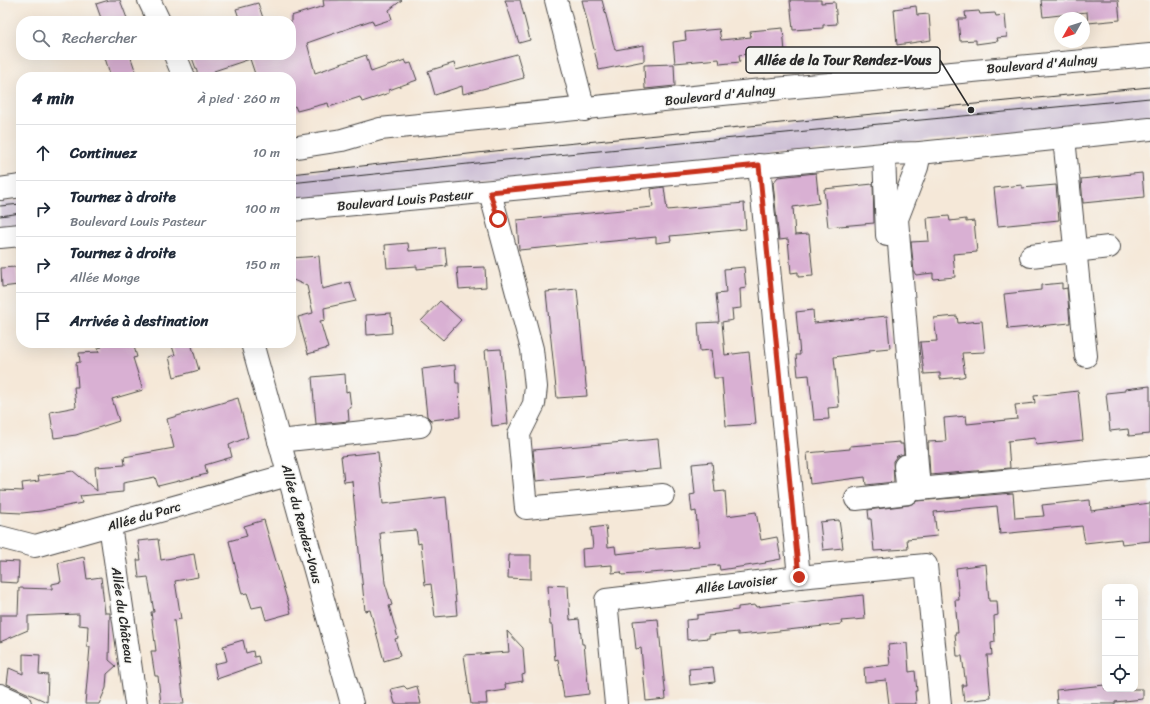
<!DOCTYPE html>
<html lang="fr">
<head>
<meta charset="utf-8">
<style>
  :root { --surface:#fff; --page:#f6f6f7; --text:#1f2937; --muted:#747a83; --line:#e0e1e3 }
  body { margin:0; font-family:Sriracha,sans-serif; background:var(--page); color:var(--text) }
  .controls { position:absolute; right:12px; bottom:12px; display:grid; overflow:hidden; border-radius:8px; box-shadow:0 4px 16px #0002 }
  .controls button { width:36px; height:36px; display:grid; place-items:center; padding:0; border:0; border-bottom:1px solid var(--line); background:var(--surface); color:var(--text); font:20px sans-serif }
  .compass { position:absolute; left:1054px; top:12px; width:36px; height:36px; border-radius:50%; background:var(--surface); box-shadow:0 4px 16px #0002; rotate:231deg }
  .stop { position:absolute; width:12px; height:12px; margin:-9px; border:3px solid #c8321e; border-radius:50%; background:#fff }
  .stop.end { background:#c8321e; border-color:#fff; box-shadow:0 1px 4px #0008 }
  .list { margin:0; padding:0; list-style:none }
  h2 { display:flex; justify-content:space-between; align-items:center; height:52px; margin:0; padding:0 16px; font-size:17px }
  h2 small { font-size:13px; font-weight:400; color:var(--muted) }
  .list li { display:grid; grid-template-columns:26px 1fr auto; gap:12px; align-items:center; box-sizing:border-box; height:56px; padding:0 16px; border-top:1px solid var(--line) }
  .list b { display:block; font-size:15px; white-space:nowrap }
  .list p { margin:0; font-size:13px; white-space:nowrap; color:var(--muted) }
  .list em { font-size:13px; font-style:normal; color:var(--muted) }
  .icon { flex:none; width:22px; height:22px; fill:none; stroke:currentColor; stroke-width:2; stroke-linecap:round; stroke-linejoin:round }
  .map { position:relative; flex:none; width:1150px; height:704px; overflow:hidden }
  .search { position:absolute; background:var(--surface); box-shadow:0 4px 16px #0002; left:16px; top:16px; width:280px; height:44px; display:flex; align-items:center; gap:10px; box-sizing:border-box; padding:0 14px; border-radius:16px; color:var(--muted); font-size:15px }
  .panel { position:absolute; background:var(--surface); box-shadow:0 4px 16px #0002; left:16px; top:72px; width:280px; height:276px; border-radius:16px }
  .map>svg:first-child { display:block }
</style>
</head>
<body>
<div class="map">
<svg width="1150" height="704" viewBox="0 0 1150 704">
  <rect width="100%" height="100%" fill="#f6f6f2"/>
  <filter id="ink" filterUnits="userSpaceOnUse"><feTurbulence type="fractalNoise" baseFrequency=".025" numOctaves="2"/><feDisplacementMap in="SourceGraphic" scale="8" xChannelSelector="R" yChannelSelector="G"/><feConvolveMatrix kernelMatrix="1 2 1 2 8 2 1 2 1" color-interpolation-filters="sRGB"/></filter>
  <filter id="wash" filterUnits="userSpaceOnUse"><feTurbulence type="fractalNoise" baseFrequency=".012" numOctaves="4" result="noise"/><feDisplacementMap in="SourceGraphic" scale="16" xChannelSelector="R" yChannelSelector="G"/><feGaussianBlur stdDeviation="0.9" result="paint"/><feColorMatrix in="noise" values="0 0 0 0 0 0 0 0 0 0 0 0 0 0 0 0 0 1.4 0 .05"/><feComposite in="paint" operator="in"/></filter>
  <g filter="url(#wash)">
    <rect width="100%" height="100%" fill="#f5e8d8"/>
    <g fill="#ccbed4">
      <path d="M1150,91V119L291,202V174Z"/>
      <path d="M21,200V229L0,231V202Z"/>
    </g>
    <g id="blocks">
      <g fill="#d9b0d3">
        <path d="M109,0H120L128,21H102L96,4Z"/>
        <path d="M323,0H402L389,10L392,19L374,25L372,20L307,43L315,73L366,55L371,72L405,60L407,64L411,63L417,80L389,90V93L362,102L360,97L329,107L328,103L297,111L295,106L291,108V77H256L250,59L214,71L215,74L199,77L191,55H291V16L324,6Z"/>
        <path d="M505,0H520L530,40L519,43Z"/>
        <path d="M582,0H602L615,50L644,45V61L599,70Z"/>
        <path d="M790,0H821V3L835,2L837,24L823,25V28L793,30Z"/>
        <path d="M1041,0H1118L1120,20L1088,23L1087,12L1043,17Z"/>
        <path d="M258,3L264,21H240L236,9Z"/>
        <path d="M916,6L917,15L929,14L931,40L897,45L894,9Z"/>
        <path d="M979,11L980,14L995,13L996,16L1005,15L1007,37L997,38L998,41L976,44V40L960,41L958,19H966L965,12Z"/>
        <path d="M783,28L785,53L770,54V51L739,55L740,62L720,64L719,59L675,63L673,42L686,40L685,32L719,29L721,40L751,37L750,31Z"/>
        <path d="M517,54L524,78L463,94L462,86L435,95L428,71L454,63L456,70Z"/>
        <path d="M104,55H130L136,73L123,77H111Z"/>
        <path d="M674,64L675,86L645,89L644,65Z"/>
        <path d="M816,173L819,203L793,207L795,235L809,234L813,276L798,277V272L791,273L788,239L779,240L773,183L778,177Z"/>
        <path d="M1142,173L1144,197L1083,203L1081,179Z"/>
        <path d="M873,184L874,223L828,227L824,189Z"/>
        <path d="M1022,185V188L1056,185L1059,220L998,226L994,188Z"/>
        <path d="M664,187L667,210L744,203L746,229L670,236L671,241L656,243V237L519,250L517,220L653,207L651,189Z"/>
        <path d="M949,216L950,221L966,219V222L974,221L977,252L953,254L955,277L933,279V273L916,275L914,272L911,242L929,241L927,218Z"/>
        <path d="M408,243L409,251L445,248L447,266L417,269V266L387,268L385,245Z"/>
        <path d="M319,256L322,289L350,282L356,301L324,308L325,320L320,321L328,348L308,354L298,317L313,313L307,286L291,279V258Z"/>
        <path d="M16,267L18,285L2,287L1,268Z"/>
        <path d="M485,267L486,287L459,289L457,268Z"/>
        <path d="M744,267L746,288L740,289L741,308L732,309L733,320L722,322L725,355L749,352L756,424L726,426L722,378H714L711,350L700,351L698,323L719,322L716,294L726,293L724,269Z"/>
        <path d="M1062,283V289L1067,288L1070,323L1008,329L1004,294L1041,290V285Z"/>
        <path d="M577,289L587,396L557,398L546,292Z"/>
        <path d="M440,301L461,320L443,340L421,321Z"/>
        <path d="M813,310L814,323L887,316L890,348L869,350L870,352L834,357L839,407L828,408L829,419L814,420L809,375L798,376L796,355H800L796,312Z"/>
        <path d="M391,313L392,333L367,335L366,315Z"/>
        <path d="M957,316L958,323L982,321L985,352L962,353L965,376L962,377L940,379V373L924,374L920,342L937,341L934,318Z"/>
        <path d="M101,343H133L137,357L133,358L143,390L112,399L119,421L76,435L54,438L50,412L76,407L74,387H78L76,363L80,362L79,353L99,352L98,348L102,347Z"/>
        <path d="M171,343H191L199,370L174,377L169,357L175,355Z"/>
        <path d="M501,349L508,424L492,426L485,350Z"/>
        <path d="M455,365L456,383H459L460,417L431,420L427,416L422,369Z"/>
        <path d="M345,374L346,392L349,391L351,408H348L349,421L316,424L312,377Z"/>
        <path d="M1150,386V434L1129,436L1128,429L1110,431L1106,393L1125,391V389Z"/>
        <path d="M1078,391L1083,440L1036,445L1035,438L1008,441L1010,468L930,475L928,442L946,441L944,418L966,416L967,424L1017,419L1015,405L1035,403L1034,396Z"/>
        <path d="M238,398L248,437L229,445L232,457L205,465L207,474L158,486L155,477L123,483V492L80,496L82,503L41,511L22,513L0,512V490L23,491L22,483L39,481L38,476L73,471L97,491L95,467L125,465L124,457L174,448L167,419Z"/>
        <path d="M658,439L661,469L536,481L533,450Z"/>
        <path d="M900,442V444H903L904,454L897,456L893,461L894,482L866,485L865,477L810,484L807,453L850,449V446Z"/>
        <path d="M378,452L383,504L446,497L457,615L435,617L431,584L425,585L421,543L418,544L416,530L380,533L385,583L392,605L389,606L398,638L395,639L400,656L384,661L370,610L365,611L352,481L344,482L341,456Z"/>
        <path d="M712,462L715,492L725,491L727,516L756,512L761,540L777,537L781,559L765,562L766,563L720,570L719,565L691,568V570L622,575L621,572L612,573V565L583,567L582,549L593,548L591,528L606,526L608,547L615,546L616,554L644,551V550L699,546L696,511L692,512L690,495L695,494L692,464Z"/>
        <path d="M1013,493L1015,518L1044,516L1042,505L1090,500L1091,511L1150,503V541L1122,544L1121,539L1085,543L1082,526L1000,534L997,506L934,512L937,536L907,539L908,549L874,551L871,519H869L868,510L909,505L917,501Z"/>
        <path d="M264,520L291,613L266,620L262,606L252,608L247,593L242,594L229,541L247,536L244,526Z"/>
        <path d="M839,520L843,548L823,550L820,522Z"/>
        <path d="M158,539L161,560L194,554L198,577L175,581L181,619L174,620L184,704H161L158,676H155L151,651H156L151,612H154L148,577L139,578L137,560H141L138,541Z"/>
        <path d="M509,555H531V579L508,578Z"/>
        <path d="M84,557L87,579L101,577L105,613H110L109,660L116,666L107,674L106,688L99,704H85L90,647H87L88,626L79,625V614L28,616V630L0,642V615H18L19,588L52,589V584L61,582L58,563Z"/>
        <path d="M0,561L19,562L18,583L0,582Z"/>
        <path d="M986,564L989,601H997L998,615L994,616L995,642L991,643L992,655H987L991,698L964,701L962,685H966L962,656H957L955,633H958L955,600H959L956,568Z"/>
        <path d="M548,585L568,586L570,620L579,619L582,644H584L589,694L564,697L558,659L555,660L552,625H550Z"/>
        <path d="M863,595L865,619L841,621L842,624L760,633L738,635V632L709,635V638L687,640L686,620L697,619V615L738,610V607L755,605L756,607Z"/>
        <path d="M658,619L666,699L646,701L641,648L636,649L633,621Z"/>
        <path d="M507,631L523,648L525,674L522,675L523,681L505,684L506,690L486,693L487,704H471L464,655L509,652Z"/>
        <path d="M243,640L246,653L253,651L254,657L258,656L260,664L217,679L214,664L227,661L223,646Z"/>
        <path d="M907,643L909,672L915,671L917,691H915L916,704H889L886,680L865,682L864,668L890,665L888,645Z"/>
        <path d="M23,654L40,655L39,674L48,675L47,702L7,684L9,668L23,674Z"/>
        <path d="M713,667L715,682L690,685L689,669Z"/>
        <path d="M1105,685V689H1143V699L1115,702V704H1057L1056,690Z"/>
        <path d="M404,686L407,689L417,686L421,704H395L391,689Z"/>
      </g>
    </g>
  </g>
  <g filter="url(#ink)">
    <use href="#blocks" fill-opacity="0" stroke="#494745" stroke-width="1"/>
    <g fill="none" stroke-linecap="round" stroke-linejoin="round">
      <defs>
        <g id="minor">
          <path d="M149,0L159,21"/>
          <path d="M556,0L584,110"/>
          <path d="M175,55L184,77"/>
          <path d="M1064,138L1086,356"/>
          <path d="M291,148L342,140L380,129L752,91L1150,55"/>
          <path d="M920,153L917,167L897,219L919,489L1150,467"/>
          <path d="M884,154L887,235"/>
          <path d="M759,165L799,577"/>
          <path d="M0,189L21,186"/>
          <path d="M490,192L532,349L536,387L534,404L519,434L526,508L663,495"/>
          <path d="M291,210L884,154L920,153L1150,129"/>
          <path d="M0,237L21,235"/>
          <path d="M1031,256L1109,247"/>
          <path d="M252,343L352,704"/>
          <path d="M279,441L420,426"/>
          <path d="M856,499L908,493L905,466"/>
          <path d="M110,525L136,704"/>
          <path d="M0,537L35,546L288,475"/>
          <path d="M0,695L20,704"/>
          <path d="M616,704L606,600L799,577L926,565L940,704"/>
        </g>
      </defs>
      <use href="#minor" stroke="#494745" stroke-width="24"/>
      <use href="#minor" stroke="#fff" stroke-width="22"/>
      <g stroke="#2b2b2b" stroke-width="1">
        <path d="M291,174L504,150L1150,87"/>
        <path d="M291,183L505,160L1150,98"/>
        <path d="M0,206L21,204"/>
        <path d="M0,216L21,213"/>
      </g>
    </g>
  </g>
  <g fill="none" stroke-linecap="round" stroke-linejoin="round" filter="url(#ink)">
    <path stroke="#c8321e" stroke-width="5" d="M498,219L490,192L759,165L799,577"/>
  </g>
  <g text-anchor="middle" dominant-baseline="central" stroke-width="3" stroke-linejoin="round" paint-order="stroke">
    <g font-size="13" fill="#2b2b2b" stroke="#f6f6f2">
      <text transform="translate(1042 64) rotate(-5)">Boulevard d'Aulnay</text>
      <text transform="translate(720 95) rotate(-6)">Boulevard d'Aulnay</text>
      <text transform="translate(405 200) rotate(-5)">Boulevard Louis Pasteur</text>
      <text transform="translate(144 516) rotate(-16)">Allée du Parc</text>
      <text transform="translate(302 524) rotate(75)">Allée du Rendez-Vous</text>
      <text transform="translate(736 584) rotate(-7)">Allée Lavoisier</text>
      <text transform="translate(123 615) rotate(82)">Allée du Château</text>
    </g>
  </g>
  <path fill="none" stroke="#2b2b2b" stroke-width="1.5" d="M971 110L940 60"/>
  <circle fill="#2b2b2b" stroke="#f6f6f2" stroke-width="1.5" cx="971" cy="110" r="4"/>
  <rect fill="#f6f6f2" stroke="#2b2b2b" stroke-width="1.5" x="746" y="47" width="194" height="26" rx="4"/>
  <g font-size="14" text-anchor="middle" font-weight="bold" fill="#2b2b2b">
    <text x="843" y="65">Allée de la Tour Rendez-Vous</text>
  </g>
</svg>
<div class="controls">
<button>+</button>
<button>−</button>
<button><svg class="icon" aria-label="locate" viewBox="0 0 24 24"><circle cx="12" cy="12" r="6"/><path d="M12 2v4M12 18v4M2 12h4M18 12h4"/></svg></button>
</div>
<svg class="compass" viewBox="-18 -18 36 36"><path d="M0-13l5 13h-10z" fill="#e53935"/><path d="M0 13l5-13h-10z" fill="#747a83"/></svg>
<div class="stop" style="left:498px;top:219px"></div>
<div class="stop end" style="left:799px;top:577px"></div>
<div class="search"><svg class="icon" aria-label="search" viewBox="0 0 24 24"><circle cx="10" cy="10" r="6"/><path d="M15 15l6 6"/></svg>Rechercher</div>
<section class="panel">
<h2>4 min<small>À pied · 260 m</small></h2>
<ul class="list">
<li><svg class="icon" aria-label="ahead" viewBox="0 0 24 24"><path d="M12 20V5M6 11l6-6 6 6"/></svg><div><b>Continuez</b></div><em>10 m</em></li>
<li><svg class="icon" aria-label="right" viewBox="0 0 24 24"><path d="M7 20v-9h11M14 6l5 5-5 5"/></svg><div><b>Tournez à droite</b><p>Boulevard Louis Pasteur</p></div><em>100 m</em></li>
<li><svg class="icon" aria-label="right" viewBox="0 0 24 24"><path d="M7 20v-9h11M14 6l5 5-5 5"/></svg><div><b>Tournez à droite</b><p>Allée Monge</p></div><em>150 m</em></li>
<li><svg class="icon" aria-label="arrive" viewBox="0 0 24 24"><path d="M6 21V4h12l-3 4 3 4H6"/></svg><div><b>Arrivée à destination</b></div></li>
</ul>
</section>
</div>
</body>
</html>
